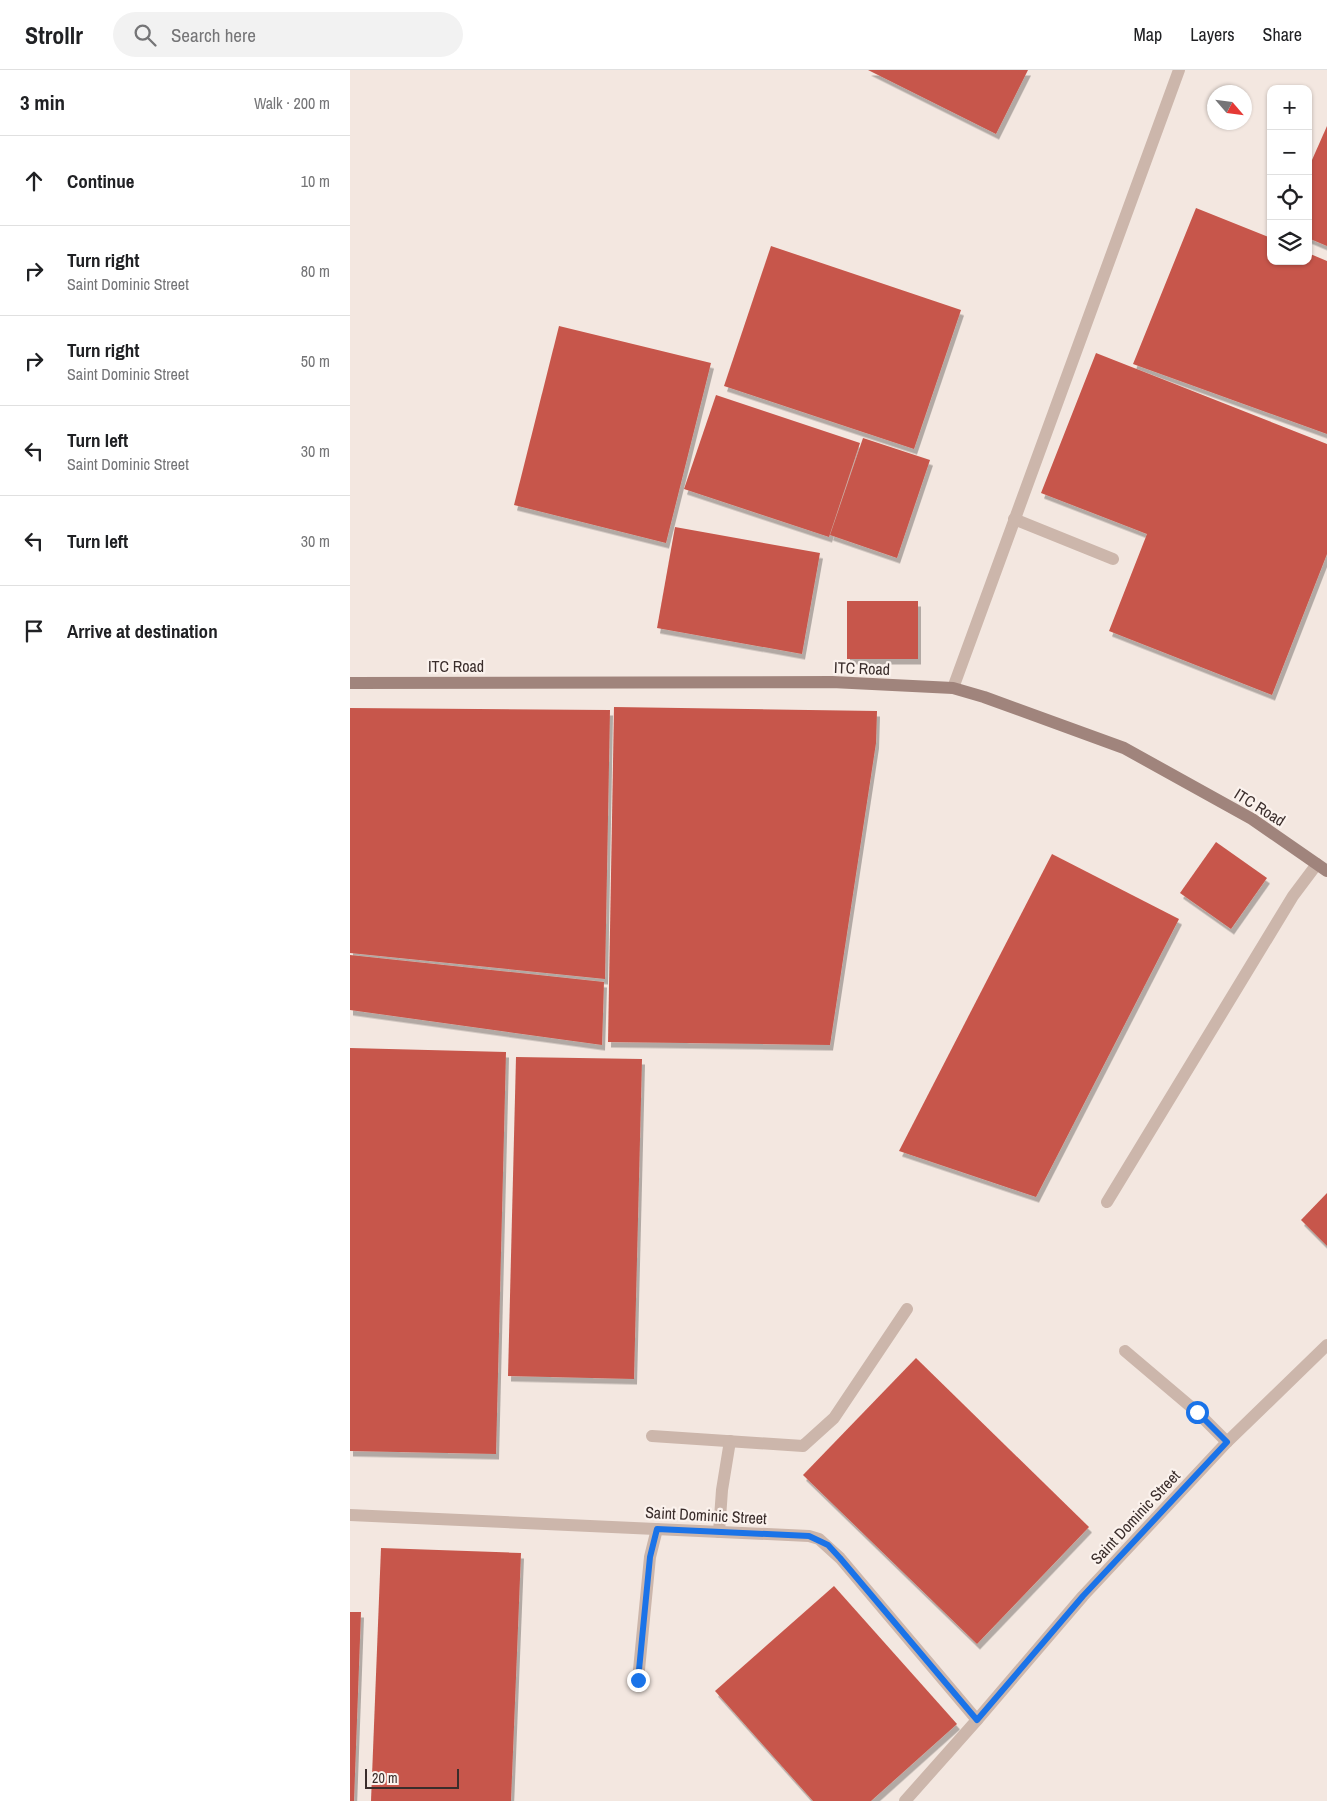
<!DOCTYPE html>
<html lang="en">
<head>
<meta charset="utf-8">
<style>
  :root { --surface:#fff; --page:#f2f2f2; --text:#202124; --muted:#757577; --line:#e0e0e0 }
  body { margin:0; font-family:"Archivo Narrow",sans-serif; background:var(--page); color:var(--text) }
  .controls { position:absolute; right:15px; top:15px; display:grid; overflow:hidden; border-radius:10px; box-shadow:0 1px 4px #0004 }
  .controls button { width:45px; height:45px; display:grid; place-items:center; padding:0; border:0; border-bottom:1px solid var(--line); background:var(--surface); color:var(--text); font:25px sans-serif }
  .compass { position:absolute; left:857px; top:15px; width:45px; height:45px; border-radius:50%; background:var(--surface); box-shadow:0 1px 4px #0004; rotate:118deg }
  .scale { position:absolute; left:15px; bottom:12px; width:94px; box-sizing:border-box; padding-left:5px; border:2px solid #3a2d2b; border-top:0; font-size:14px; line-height:18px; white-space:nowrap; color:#3a2d2b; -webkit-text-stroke:4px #fbf2ed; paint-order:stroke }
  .stop { position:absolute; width:15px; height:15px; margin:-11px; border:4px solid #1a73e8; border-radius:50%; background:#fff }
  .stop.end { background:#1a73e8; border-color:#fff; box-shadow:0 1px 5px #0008 }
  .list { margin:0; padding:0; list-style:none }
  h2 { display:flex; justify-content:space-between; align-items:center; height:65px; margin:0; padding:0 20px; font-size:21px }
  h2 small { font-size:16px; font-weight:400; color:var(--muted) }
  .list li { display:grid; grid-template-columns:32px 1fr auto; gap:15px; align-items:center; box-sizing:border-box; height:90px; padding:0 20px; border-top:1px solid var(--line) }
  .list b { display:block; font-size:19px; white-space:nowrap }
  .list p { margin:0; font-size:16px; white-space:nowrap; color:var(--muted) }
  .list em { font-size:16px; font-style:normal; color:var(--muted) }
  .icon { flex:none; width:28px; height:28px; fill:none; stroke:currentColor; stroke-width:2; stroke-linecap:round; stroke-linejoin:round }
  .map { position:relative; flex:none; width:977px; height:1731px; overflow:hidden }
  header { display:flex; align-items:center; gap:30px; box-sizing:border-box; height:70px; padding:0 25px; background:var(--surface); border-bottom:1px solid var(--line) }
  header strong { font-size:24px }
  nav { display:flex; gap:28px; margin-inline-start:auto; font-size:18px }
  .search { width:350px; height:45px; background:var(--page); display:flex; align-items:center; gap:12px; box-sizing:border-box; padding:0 18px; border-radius:28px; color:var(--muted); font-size:19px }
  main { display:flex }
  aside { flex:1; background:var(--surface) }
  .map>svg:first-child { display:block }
</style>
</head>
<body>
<header>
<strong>Strollr</strong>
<div class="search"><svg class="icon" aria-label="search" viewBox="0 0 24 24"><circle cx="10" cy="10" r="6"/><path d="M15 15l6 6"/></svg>Search here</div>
<nav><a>Map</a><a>Layers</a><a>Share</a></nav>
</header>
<main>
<aside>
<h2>3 min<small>Walk · 200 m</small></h2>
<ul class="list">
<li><svg class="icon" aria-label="ahead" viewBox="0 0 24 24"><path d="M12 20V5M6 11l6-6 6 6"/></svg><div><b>Continue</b></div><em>10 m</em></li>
<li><svg class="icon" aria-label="right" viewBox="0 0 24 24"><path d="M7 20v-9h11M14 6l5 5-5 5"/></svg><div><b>Turn right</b><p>Saint Dominic Street</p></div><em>80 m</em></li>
<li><svg class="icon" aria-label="right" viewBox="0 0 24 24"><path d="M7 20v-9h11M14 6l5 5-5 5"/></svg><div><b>Turn right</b><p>Saint Dominic Street</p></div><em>50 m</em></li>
<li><svg class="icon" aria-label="left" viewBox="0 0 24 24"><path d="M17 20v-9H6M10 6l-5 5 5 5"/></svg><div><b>Turn left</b><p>Saint Dominic Street</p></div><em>30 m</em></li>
<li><svg class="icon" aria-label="left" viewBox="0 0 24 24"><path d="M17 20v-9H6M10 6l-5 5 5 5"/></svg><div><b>Turn left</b></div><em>30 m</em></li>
<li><svg class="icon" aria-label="arrive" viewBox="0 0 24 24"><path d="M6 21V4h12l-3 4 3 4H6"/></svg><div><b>Arrive at destination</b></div></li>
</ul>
</aside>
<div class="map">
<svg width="977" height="1731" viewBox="0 0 977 1731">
  <defs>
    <filter id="shadow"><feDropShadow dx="3" dy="5.5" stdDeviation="0" flood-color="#0004"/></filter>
  </defs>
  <rect width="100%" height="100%" fill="#f3e7e0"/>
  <g fill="#c7574b" filter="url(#shadow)">
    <path d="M518,0H678L646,64Z"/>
    <path d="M977,56V176L958,168V99Z"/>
    <path d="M846,138L921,168V191H958V183L977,191V364L783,294Z"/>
    <path d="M421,176L611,240L564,379L374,316Z"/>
    <path d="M209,256L361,293L316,473L164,435Z"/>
    <path d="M746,283L977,374V484L922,625L759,561L797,464L691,423Z"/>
    <path d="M366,325L510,373L479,467L334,419Z"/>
    <path d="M513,368L580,390L547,488L480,465Z"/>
    <path d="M325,457L470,483L452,584L307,558Z"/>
    <rect x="497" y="531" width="71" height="58"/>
    <path d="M264,637L527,641L526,673L480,975L258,972Z"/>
    <path d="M0,638L260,640L255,909L0,883Z"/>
    <path d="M866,772L917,808L881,859L830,823Z"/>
    <path d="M702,784L829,849L686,1127L549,1081Z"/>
    <path d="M0,885L254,912L252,975L0,940Z"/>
    <path d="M0,978L156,982L146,1384L0,1381Z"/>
    <path d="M166,987L292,989L284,1309L158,1306Z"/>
    <path d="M977,1123V1176L951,1150Z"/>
    <path d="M566,1288L739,1457L627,1574L453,1405Z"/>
    <path d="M31,1478L171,1483L161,1731H21Z"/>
    <path d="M484,1516L607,1654L521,1731H463L365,1621Z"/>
    <path d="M0,1542H11L4,1731H0Z"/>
  </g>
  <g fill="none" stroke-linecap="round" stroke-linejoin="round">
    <g stroke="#ccb6ab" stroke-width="12">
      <path d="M664,449L763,489"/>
      <path d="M603,618L829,0"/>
      <path d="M757,1132L943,826L967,794"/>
      <path d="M775,1281L847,1342L877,1372"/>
      <path d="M302,1366L453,1376L484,1348L557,1239"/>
      <path d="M0,1445L459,1466L469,1469L490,1488L627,1650"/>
      <path d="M369,1462L372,1420L380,1371"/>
      <path d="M288,1610L300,1487L307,1459"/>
      <path d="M555,1731L627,1650L733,1526L877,1372L977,1275"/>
    </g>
    <path stroke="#a0847c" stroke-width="12" d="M0,613L482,612L603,618L634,627L774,678L902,749L977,801"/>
  </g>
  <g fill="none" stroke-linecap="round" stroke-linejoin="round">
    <path stroke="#1a73e8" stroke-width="6" d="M288,1610L300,1487L307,1459L459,1466L478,1475L490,1488L627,1650L733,1526L877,1372L847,1342"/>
  </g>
  <g text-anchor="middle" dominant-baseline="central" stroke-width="4.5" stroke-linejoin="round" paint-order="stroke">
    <g font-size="16" fill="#3a2d2b" stroke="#fbf2ed">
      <text x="106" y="596">ITC Road</text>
      <text transform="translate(512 598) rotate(2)">ITC Road</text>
      <text transform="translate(910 737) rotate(32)">ITC Road</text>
      <text transform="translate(356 1445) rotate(3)">Saint Dominic Street</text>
      <text transform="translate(785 1447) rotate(-47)">Saint Dominic Street</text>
    </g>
  </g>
</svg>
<div class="controls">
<button>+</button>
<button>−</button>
<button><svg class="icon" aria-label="locate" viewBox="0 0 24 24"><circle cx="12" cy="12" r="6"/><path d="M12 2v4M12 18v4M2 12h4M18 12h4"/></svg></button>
<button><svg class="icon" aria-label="layers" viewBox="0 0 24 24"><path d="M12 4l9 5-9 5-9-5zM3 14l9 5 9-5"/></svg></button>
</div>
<svg class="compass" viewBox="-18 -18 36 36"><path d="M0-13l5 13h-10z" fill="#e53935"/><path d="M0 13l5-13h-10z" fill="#757577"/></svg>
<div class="scale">20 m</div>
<div class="stop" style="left:847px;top:1342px"></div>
<div class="stop end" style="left:288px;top:1610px"></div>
</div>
</main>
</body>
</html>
